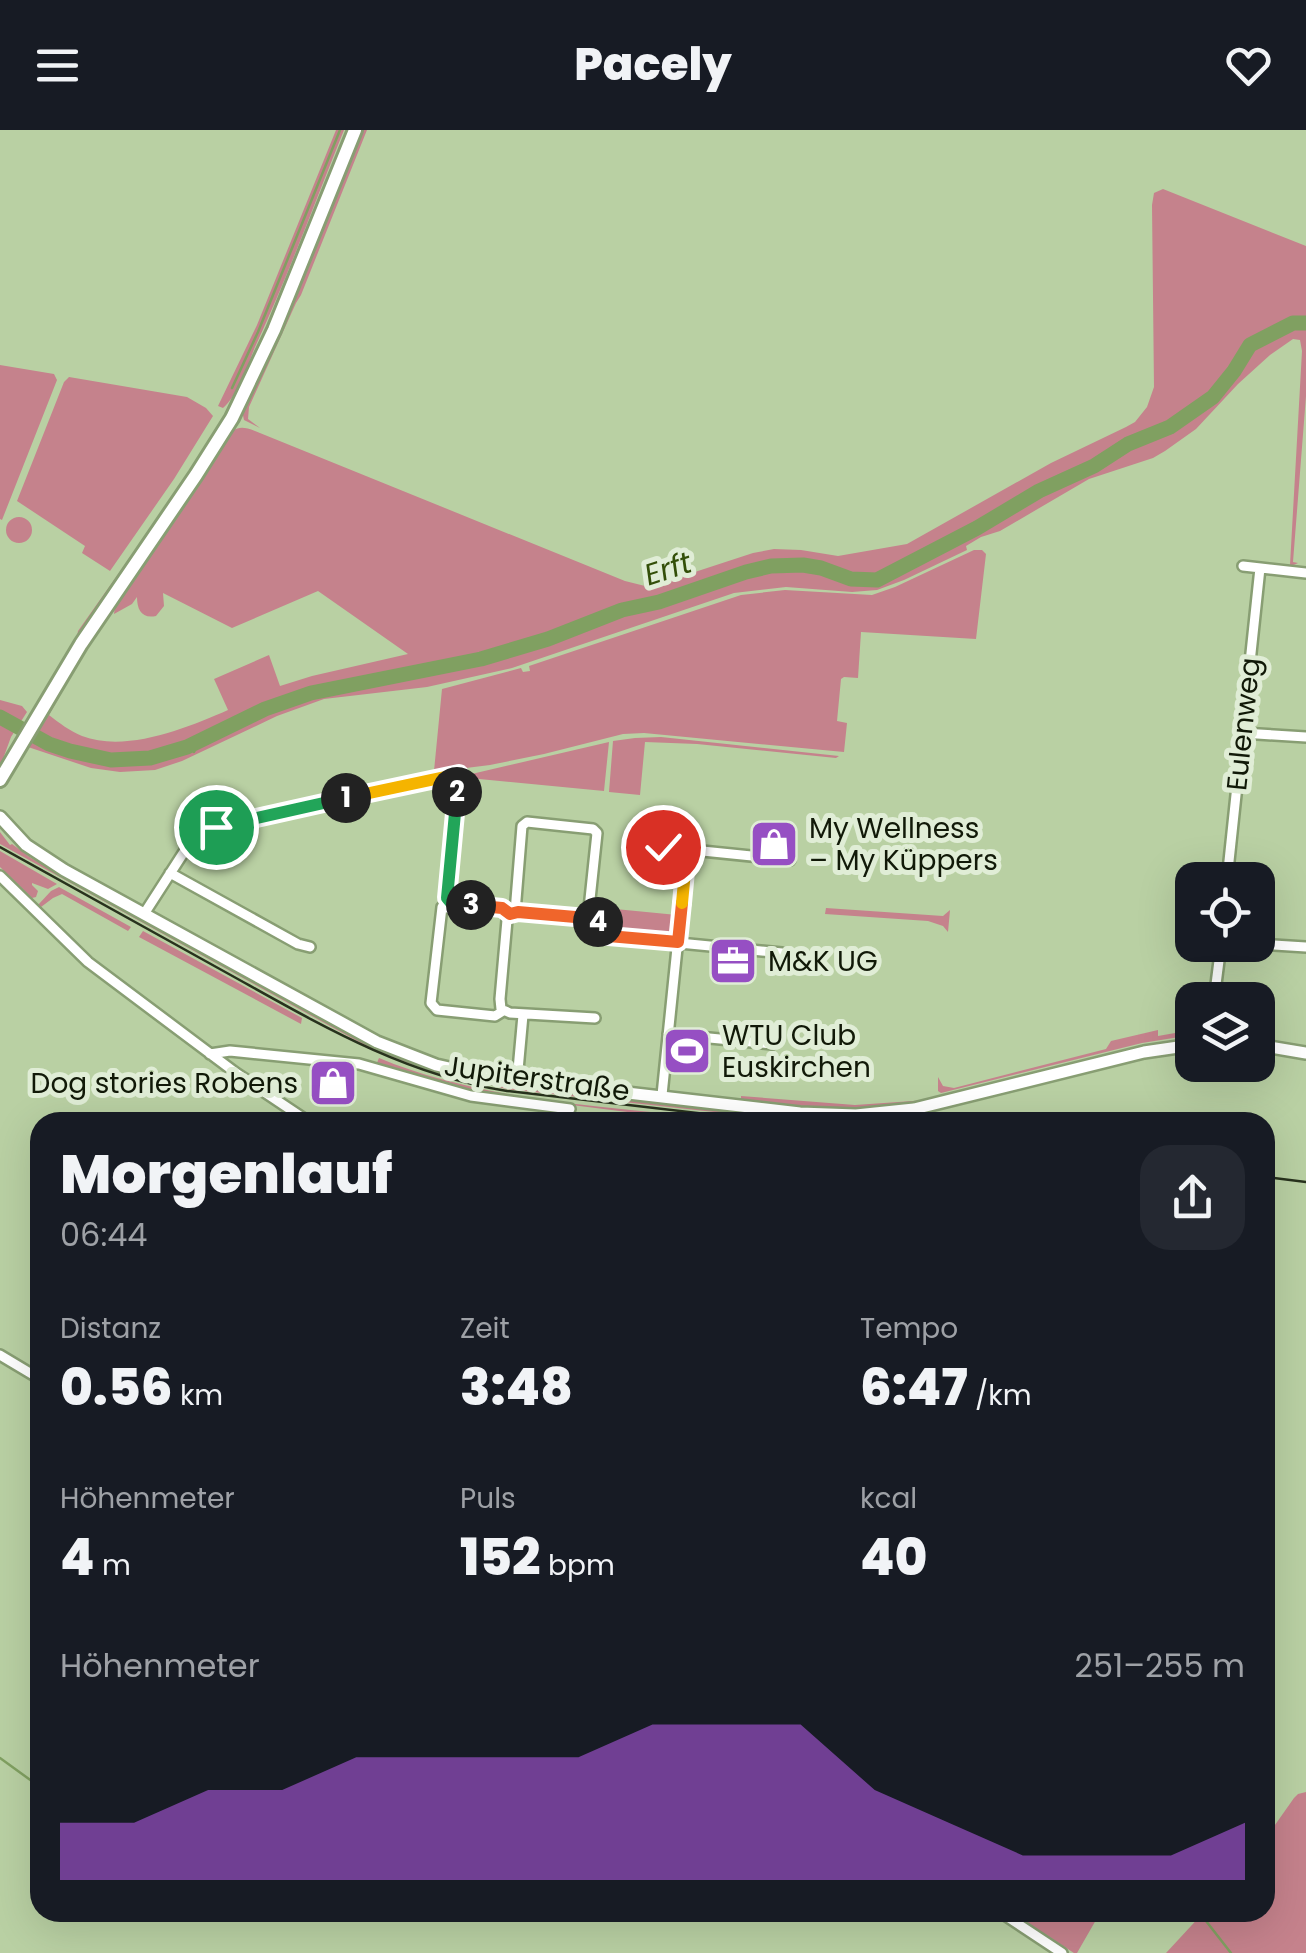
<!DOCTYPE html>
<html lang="de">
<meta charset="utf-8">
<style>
:root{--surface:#171b24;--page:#242831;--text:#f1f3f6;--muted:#9ea1a6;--accent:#964fc3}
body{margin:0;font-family:Poppins,sans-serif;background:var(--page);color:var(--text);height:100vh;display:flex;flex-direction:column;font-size:38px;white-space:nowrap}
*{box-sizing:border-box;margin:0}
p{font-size:32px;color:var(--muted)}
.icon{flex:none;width:55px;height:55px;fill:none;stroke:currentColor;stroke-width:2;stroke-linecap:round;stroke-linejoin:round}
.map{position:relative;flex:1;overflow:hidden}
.details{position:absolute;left:30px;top:982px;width:1245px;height:810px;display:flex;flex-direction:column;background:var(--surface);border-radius:30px;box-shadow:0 10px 40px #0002}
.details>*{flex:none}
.buttons{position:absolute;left:1175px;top:732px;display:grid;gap:20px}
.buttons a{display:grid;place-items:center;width:100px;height:100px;border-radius:20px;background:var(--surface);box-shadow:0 10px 40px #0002;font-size:50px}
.pin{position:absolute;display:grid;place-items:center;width:85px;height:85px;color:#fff;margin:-42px;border:5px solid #fff;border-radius:50%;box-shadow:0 2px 10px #0007}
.km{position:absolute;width:50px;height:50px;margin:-25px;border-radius:50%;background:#222;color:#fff;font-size:28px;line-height:50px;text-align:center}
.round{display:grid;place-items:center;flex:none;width:105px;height:105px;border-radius:30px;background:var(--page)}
.head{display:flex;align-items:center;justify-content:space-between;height:170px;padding:0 30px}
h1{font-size:55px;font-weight:800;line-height:75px}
.metrics{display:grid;grid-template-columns:repeat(3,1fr);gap:15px;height:170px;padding:10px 30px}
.metrics div{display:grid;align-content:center}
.metrics b{font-size:50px;font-weight:800}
.metrics small{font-size:28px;font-weight:400}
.metrics p{font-size:28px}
.chart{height:280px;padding:20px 30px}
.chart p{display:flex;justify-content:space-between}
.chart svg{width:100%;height:180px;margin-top:10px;fill:var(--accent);opacity:.7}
header{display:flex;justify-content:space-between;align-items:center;height:130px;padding:0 30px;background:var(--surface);font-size:45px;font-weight:800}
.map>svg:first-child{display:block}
.green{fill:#c5828c}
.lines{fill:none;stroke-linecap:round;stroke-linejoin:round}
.stream{stroke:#80a061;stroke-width:2.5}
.river{stroke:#80a061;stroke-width:15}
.minor-casing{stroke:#889e73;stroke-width:14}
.tertiary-casing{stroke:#889e73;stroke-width:16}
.secondary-casing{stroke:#889e73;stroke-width:18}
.minor{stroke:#fff;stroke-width:9}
.tertiary{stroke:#fff;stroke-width:11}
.secondary{stroke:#fff;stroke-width:12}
.rail{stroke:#28321d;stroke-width:2.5}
.split-1-casing{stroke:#fff;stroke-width:20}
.split-2-casing{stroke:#fff;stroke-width:20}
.split-3-casing{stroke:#fff;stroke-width:20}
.split-4-casing{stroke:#fff;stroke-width:20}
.split-5-casing{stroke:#fff;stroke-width:20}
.split-6-casing{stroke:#fff;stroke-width:20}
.split-1{stroke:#22a559;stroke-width:12}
.split-2{stroke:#f5b400;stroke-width:12}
.split-3{stroke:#22a559;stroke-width:12}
.split-4{stroke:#f0652b;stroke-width:12}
.split-5{stroke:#f0652b;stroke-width:12}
.split-6{stroke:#f5b400;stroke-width:12}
.labels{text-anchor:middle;stroke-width:10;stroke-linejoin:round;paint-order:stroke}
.street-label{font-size:28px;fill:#111908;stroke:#e0edd6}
.poi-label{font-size:28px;fill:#111908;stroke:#e0edd6;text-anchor:start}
.water-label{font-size:30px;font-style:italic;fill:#334f08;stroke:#e0edd6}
</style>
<header><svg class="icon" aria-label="menu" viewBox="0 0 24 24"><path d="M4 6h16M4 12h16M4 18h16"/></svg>Pacely<svg class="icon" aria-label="heart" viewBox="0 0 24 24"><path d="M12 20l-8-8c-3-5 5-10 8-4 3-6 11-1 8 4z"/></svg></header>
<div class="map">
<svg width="1306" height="1823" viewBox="0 0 1306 1823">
<rect width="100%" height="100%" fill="#b9d0a3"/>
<!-- green -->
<path class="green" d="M336,0H344C315,72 288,146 255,217C247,237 238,265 223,278L218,276L257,195Z
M360,0H367L301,165L296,173L249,277L248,289L260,298L244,290L242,281L288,181Z
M1163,59L1306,116V266L1293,432L1298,433C1288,439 1276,435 1263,434L1290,435L1302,221L1300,210L1293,209L1270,225L1238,254L1196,299L1165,321L1153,328L1089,349L1000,401L981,407L966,416L967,420L904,450L877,460L852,462L786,457L734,463L512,538L427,557L324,569L277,586L182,631L155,640L120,642L91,638L28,617L27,615L32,609L65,622L79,621L53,612L36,602L76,530L79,532L49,585C59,593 70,601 82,606C126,623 187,598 228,580L214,549L269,525L280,556L312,546L408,524L318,461L232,498L163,463L164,476L156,486C142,489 137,480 137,467L132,474L114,484L116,469L224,309C235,297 240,295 255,301L625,451L649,457L753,423L774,419L801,420L838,426L907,414L1051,333L1126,297L1135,292L1147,277L1154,257L1152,75L1154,63Z
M0,235L54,244L57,250L2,390L0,389Z
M69,247L187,267L206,278L213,286L174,349L110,441L82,423L85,416L17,371L64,252Z
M221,293L206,322L80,508L77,507L78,501L167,375Z
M6 400a13 13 0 1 1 26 0a13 13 0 1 1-26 0Z
M974,420H982L986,424L976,509L861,502L858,548L844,547L841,549L837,591L847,593L844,622L644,603L623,604L544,624L490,635L450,640L439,644L434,641L442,559L521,538L523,542L530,541L529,536L741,465L785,460L872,465L895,457Z
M0,570L22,576L27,582L11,607L0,637Z
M661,607L839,626L836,628L697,614L645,612L640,665L609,662L613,611L635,608Z
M609,612L604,661L469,648L463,649V646Z
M0,702L10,715L12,714L31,728L394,927L684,974V977L716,980L717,978L796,988V991L506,959L411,934L370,918L337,900L0,714Z
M0,721L57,754L48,759L32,753V755L38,761L36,767L32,768L0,737Z
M59,757L131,797L128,801L62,764L53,768L41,777L38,775L51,761Z
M605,778L677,785L675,801L666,807L632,804V801L626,800V803L606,801L603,797Z
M826,778L943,786L950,780L948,802L943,796L928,791L825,784Z
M143,801L302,888L301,894L139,807Z
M1158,900V906L1192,900V905L1142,913L941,963L938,961V947L943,956L954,958L1106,919L1111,911Z
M379,928C492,975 630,978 751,992H707L477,963L376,935Z
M741,966L855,975L927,970L926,972L891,978L835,981L741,972Z
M934,979L933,992H801L804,988L882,992L899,986Z
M1306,1662V1823H1166L1203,1783L1265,1782V1709L1294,1668L1298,1664Z
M1012,1783L1099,1782L1100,1783L1077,1823H1074Z"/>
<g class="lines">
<!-- stream -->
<path class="stream" d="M232,258L258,202L340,0
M194,622L198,612
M0,1628L40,1657
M1199,1782L1231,1823"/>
<!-- river -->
<path class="river" d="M0,587L49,614L70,621L111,630L150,628L187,617L265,579L311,563L481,529L548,509L622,480L659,472L746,442L771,436L803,435L821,438L851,449L877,450L977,398L1039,361L1094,336L1128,314L1170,297L1213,267L1234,241L1250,215L1293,193H1306"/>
<!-- minor casing -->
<g class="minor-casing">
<path id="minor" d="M1243,436L1306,443
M1242,603L1306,607
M663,717L790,730
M170,743L298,814L310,817
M0,746L88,832L236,943L309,992
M1227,750L1260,438
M450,771L442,777L431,873L437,880L495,886L503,881
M515,782L522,696L527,692L593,699L597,703L588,788
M144,784L191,711L208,699L459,645L447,768L452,773L502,778L510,784L518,781L598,789L597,805L782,823
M510,784L507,790L500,869L501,879L510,883L595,888
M1258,814L1306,817
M1214,870L1221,815
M668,904L772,914
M210,924L230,921L359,934L471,966L570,979
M517,951L523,885
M662,965L687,720
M0,1225L40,1249
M1000,1782L1062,1823"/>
</g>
<!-- tertiary casing -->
<g class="tertiary-casing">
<path id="tertiary" d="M0,687L26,715L64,740L377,912L436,935L489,947L800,983L856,985L914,979L1144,922L1192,915
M1258,915L1306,923"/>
</g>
<!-- secondary casing -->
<g class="secondary-casing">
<path id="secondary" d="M0,650L81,514L196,345L232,288L274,200L355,0"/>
</g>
<!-- minor -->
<use href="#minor" class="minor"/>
<!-- tertiary -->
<use href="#tertiary" class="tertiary"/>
<!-- secondary -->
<use href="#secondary" class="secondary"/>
<!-- rail -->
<path class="rail" d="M0,717C76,759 152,801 227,843C319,894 402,944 507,961L774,992
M1265,1047L1306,1052"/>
</g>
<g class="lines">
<!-- split-1 casing -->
<g class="split-1-casing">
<path id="split-1" d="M216,697L346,668"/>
</g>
<!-- split-2 casing -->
<g class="split-2-casing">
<path id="split-2" d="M346,668L459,644L457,662"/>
</g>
<!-- split-3 casing -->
<g class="split-3-casing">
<path id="split-3" d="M457,662L447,768L452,774L471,775"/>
</g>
<!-- split-4 casing -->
<g class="split-4-casing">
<path id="split-4" d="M471,775L502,778L510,784L518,782L598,789V792"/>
</g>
<!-- split-5 casing -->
<g class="split-5-casing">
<path id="split-5" d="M598,792L597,805L678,812L682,773"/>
</g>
<!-- split-6 casing -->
<g class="split-6-casing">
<path id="split-6" d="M663,717L687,720L682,773"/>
</g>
<!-- split-1 -->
<use href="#split-1" class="split-1"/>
<!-- split-2 -->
<use href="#split-2" class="split-2"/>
<!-- split-3 -->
<use href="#split-3" class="split-3"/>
<!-- split-4 -->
<use href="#split-4" class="split-4"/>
<!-- split-5 -->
<use href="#split-5" class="split-5"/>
<!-- split-6 -->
<use href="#split-6" class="split-6"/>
</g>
<!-- icons -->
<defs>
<g id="shop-square" transform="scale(2.5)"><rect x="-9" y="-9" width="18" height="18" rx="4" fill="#964fc3" stroke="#e0edd6"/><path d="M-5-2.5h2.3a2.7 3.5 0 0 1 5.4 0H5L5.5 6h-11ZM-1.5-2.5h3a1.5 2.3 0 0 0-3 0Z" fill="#fff"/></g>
<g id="office-square" transform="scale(2.5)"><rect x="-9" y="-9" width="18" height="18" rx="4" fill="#964fc3" stroke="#e0edd6"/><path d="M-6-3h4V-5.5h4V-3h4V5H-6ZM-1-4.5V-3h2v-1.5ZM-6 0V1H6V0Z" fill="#fff"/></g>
<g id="stadium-square" transform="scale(2.5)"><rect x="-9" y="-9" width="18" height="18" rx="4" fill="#964fc3" stroke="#e0edd6"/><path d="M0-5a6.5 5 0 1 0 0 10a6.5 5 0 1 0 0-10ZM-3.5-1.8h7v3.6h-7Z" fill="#fff"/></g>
</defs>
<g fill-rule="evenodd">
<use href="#shop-square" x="774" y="714"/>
<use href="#office-square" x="733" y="831"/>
<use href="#stadium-square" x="687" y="921"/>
<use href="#shop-square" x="333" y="953"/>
</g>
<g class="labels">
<!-- street labels -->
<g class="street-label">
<text transform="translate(1243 594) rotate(-84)" y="10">Eulenweg</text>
<text transform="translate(537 948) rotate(8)" y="10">Jupiterstraße</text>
</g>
<!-- poi labels -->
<g class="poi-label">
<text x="809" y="708">My Wellness<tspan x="809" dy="32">– My Küppers</tspan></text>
<text x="768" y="841">M&amp;K UG</text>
<text x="722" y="915">WTU Club<tspan x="722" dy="32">Euskirchen</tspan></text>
<text x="298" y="963" text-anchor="end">Dog stories Robens</text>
</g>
<!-- water labels -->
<g class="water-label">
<text transform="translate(668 439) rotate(-18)" y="10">Erft</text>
</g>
</g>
</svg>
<div class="buttons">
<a><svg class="icon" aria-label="locate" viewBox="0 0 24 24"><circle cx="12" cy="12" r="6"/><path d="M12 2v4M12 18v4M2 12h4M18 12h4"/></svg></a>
<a><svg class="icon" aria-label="layers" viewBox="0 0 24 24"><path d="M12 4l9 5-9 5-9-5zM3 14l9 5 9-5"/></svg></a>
</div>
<div class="pin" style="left:216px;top:697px;background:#1e9e55"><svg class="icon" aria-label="arrive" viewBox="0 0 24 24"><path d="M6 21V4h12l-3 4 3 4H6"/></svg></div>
<div class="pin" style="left:663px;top:717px;background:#d93025"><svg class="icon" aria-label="check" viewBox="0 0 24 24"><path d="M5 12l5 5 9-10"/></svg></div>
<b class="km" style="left:346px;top:668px">1</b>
<b class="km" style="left:457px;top:662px">2</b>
<b class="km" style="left:471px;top:775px">3</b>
<b class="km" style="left:598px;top:792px">4</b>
<section class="details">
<div class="head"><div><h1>Morgenlauf</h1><p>06:44</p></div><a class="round"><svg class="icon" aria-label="share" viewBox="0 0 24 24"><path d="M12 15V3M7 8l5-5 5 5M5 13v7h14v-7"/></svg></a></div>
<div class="metrics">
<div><p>Distanz</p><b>0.56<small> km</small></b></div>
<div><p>Zeit</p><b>3:48</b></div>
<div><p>Tempo</p><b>6:47<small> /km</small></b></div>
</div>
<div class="metrics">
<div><p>Höhenmeter</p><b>4<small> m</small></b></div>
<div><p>Puls</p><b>152<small> bpm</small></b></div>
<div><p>kcal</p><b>40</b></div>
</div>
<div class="chart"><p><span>Höhenmeter</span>251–255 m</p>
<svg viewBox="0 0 160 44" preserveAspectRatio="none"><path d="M0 44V30L10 30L20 22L30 22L40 14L50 14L60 14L70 14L80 6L90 6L100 6L110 22L120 30L130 38L140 38L150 38L160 30V44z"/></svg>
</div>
</section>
</div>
